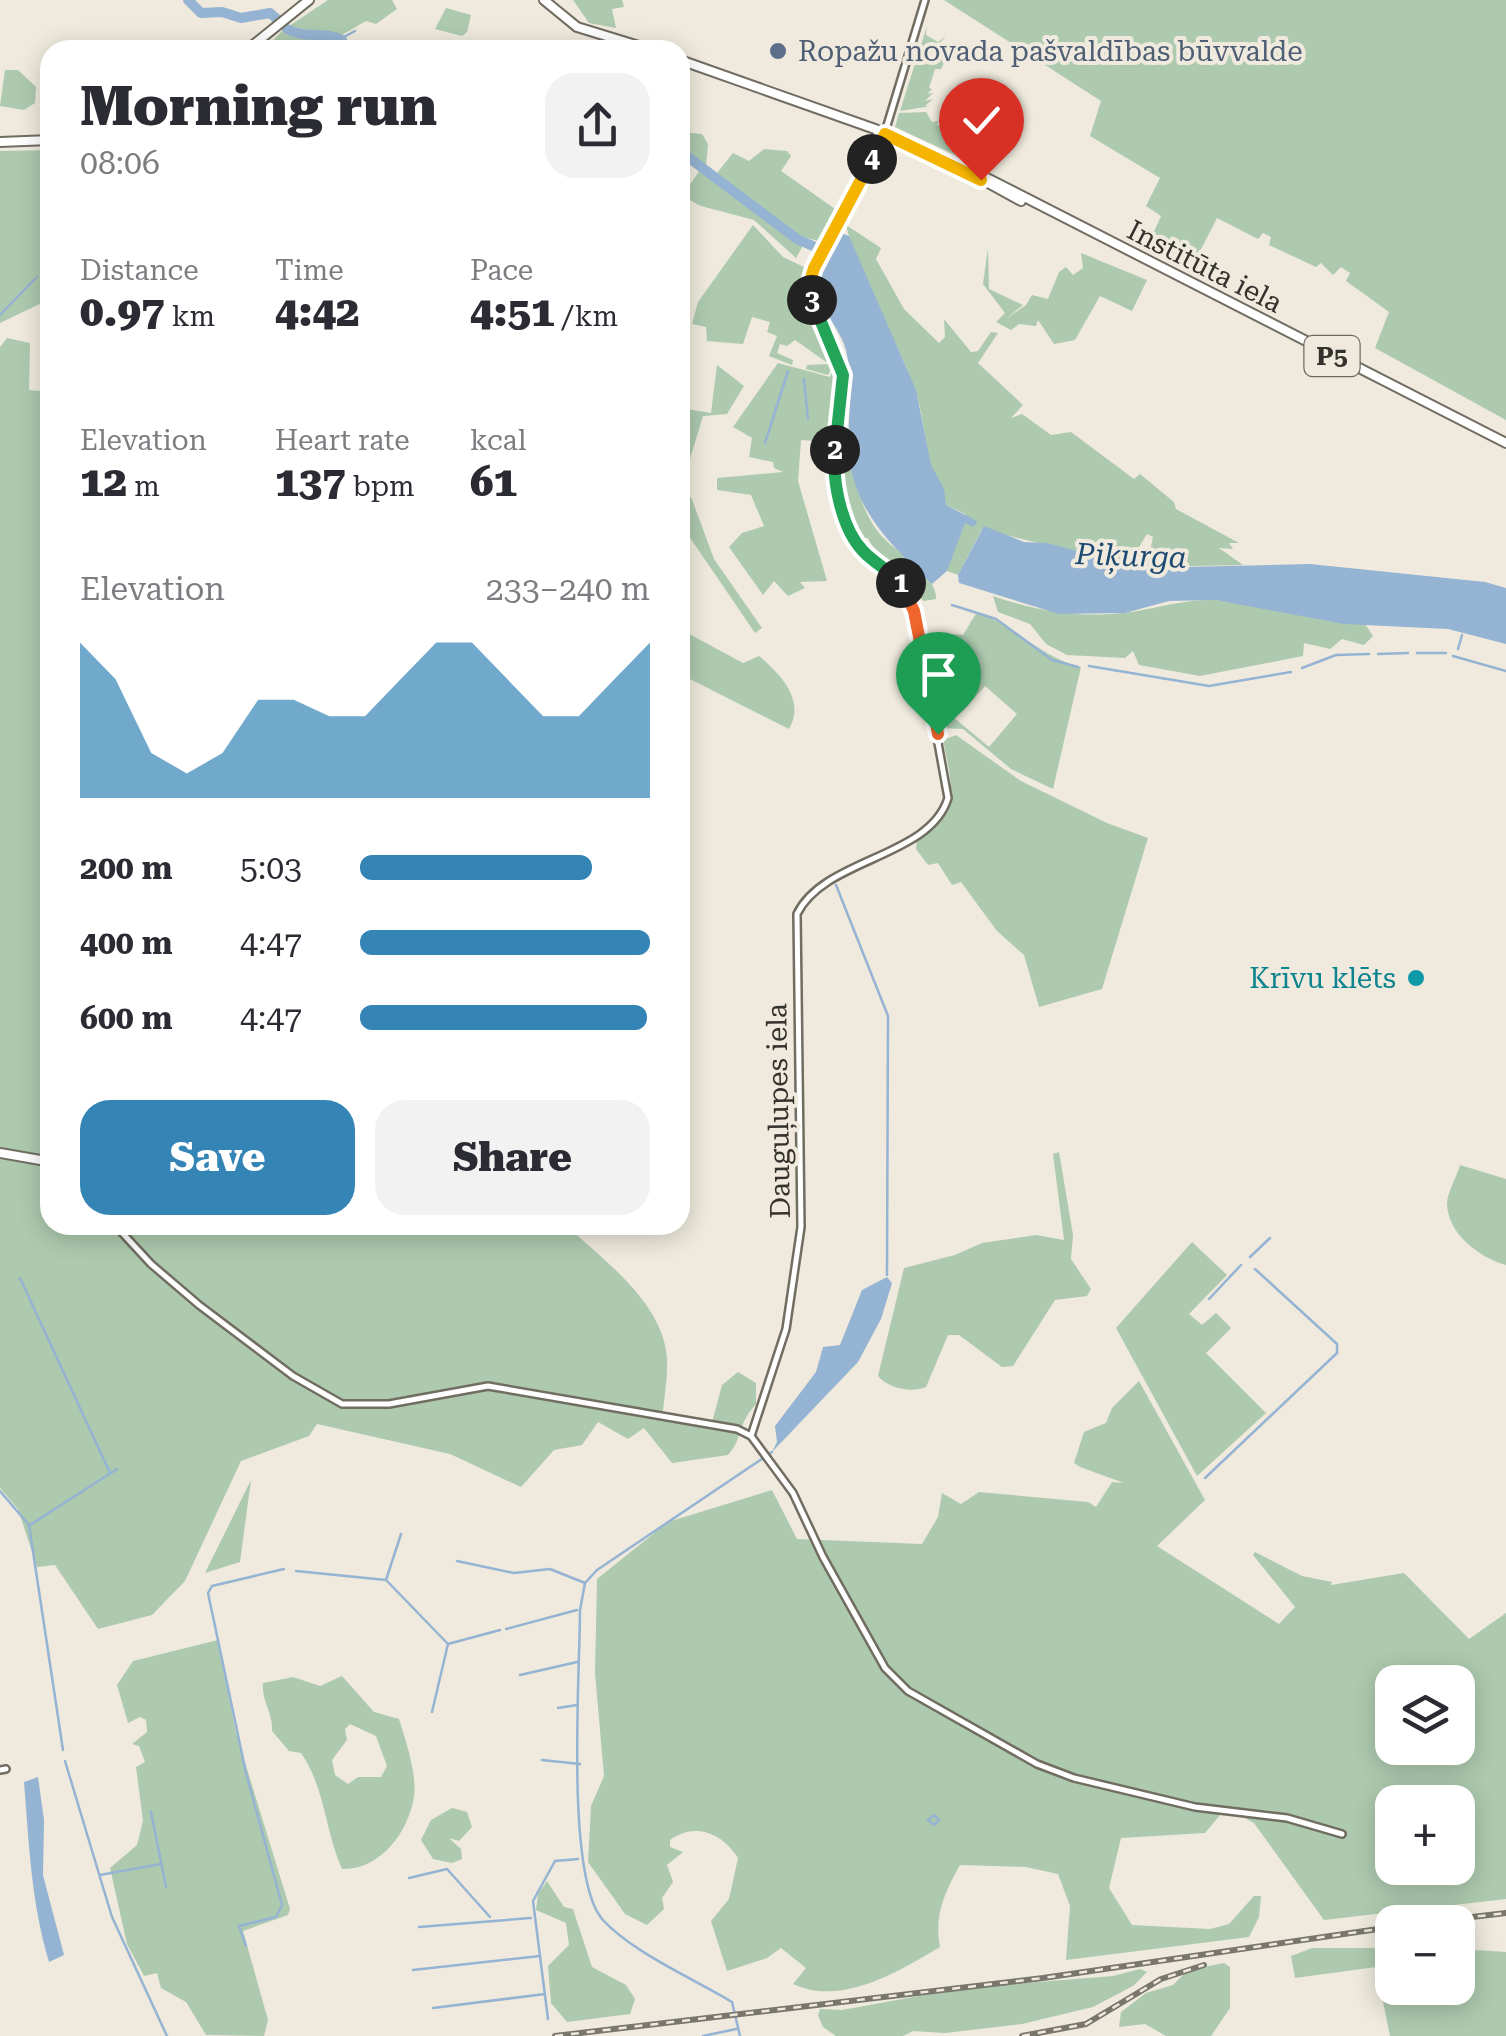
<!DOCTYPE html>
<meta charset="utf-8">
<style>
:root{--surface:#fff;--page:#f2f2f3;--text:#2b2b33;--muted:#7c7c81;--accent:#3485b6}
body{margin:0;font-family:"Roboto Serif",serif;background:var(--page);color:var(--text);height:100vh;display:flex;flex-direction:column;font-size:38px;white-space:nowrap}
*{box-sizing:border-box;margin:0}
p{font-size:32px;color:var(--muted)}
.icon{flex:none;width:55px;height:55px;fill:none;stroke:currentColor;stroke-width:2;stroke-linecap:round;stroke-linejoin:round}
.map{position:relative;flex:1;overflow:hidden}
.panel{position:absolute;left:40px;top:40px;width:650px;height:1195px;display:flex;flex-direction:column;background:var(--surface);border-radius:30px;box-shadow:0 5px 25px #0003}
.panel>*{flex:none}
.tools{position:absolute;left:1375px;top:1665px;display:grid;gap:20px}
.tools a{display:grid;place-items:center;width:100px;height:100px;border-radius:20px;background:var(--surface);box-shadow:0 5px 25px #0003;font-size:50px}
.pin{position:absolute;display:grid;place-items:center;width:85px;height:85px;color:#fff;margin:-102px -42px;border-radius:50% 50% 50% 0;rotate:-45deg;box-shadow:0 0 10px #0007}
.pin .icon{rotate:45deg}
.km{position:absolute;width:50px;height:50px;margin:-25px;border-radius:50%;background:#222;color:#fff;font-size:28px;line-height:50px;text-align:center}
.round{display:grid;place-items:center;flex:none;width:105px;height:105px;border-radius:30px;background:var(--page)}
.headline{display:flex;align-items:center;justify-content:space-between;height:170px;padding:0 40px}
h1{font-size:55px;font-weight:800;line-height:75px}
.metrics{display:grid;grid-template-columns:repeat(3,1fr);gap:15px;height:170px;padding:10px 40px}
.metrics div{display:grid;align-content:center}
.metrics b{font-size:42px;font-weight:800}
.metrics small{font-size:28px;font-weight:400}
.metrics p{font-size:28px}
.chart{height:280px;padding:20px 40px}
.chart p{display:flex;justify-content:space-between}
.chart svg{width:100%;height:180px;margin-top:10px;fill:var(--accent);opacity:.7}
.action{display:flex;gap:20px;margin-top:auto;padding:20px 40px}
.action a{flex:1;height:115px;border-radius:30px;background:var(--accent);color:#fff;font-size:40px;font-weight:800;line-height:115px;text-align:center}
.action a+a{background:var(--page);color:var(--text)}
ul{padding:0 40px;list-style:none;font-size:32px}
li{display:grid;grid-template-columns:160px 120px 1fr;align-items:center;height:75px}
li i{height:25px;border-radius:12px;background:var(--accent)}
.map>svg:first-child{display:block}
.green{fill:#adcaae;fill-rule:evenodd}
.water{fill:#95b3d2}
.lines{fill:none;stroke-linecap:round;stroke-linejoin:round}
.stream{stroke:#95b3d2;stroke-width:2.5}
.river{stroke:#95b3d2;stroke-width:10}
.minor-casing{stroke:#716d61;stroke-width:10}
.major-casing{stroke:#716d61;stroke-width:12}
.minor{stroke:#fff;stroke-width:5}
.major{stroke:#fff;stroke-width:8}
.rail-casing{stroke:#79766e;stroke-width:6}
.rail{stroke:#efeadd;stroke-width:2.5;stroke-dasharray:8;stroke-linecap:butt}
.split-1-casing{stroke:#fff;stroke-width:20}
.split-2-casing{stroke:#fff;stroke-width:20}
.split-3-casing{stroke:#fff;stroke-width:20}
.split-4-casing{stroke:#fff;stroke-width:20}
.split-5-casing{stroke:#fff;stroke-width:20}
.split-1{stroke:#f0652b;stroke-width:12}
.split-2{stroke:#22a559;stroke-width:12}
.split-3{stroke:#22a559;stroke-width:12}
.split-4{stroke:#f5b400;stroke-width:12}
.split-5{stroke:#f5b400;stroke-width:12}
.service-dot{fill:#5c6f8a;stroke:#efeadd;stroke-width:4}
.culture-dot{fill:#0f9aa8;stroke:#efeadd;stroke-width:4}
.labels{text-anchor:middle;stroke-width:8;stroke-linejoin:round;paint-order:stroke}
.shield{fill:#efeadd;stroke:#6c6962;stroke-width:2.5}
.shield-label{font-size:25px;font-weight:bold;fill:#34322d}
.service-label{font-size:28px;fill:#4e5e75;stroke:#efeadd;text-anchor:start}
.street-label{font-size:28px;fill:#34322d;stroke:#efeadd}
.culture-label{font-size:28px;fill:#0d838f;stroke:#efeadd;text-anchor:end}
.water-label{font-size:30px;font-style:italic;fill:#1d4a73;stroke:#efeadd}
</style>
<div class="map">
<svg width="1506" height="2036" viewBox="0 0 1506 2036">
<rect width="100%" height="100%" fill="#efeadd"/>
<!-- green -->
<path class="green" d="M328,0H392L397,9L376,24L366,21L340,36L289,26Z
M573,0H622L624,7L612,9L616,28L589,23Z
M944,0H1506V420L1375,348L1389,312L1346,281L1350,273L1341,267L1333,275L1321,263L1316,267L1269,245L1271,237L1263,233L1258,239L1217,218L1193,265L1147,247L1161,216L1146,206L1160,178L1090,136L1101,101Z
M446,8L471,15L467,32L462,36L435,29Z
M927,26L926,35L938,42L946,36L926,59L933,62L936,57L945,61L941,69H935L929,88L932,89L927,94L933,93L925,101L933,99L925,106H931L900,111Z
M284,29L303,38L338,41L340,50H264Z
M5,70H18L36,87L35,103L24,110L0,106Z
M995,95L1004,97L984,151L966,141L957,127L982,113Z
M926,112L932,122L938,121L937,125L955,128L976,153L979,166L895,127L899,113Z
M680,132L702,134L708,144L706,166L680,149Z
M764,149L787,151L791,156L781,171L838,211L818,241L797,235L717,173L733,153L749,161Z
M50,150V299L0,323V151Z
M702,167L794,241L804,244L796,258L754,220L701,206L682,196Z
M753,225L783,257L810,270C802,294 825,343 832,368L828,375L806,369L807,365L829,364L795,340L787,346L780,344L777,353L793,360L792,365L769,356L777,336L767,332L770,322L752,317L743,344L707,341L706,327L692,324L698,302Z
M846,225L881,248L876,259L904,309L939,343L945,337L944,319L971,352L978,351L991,332L998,333L978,363L1023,405L1011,418L1022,414L1051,435L1071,432L1134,479L1140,474L1174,502L1176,509L1239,543H1229L1233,549L1219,548L1243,565L1147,567L1153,537L1147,534L1128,565L982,529L958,575L947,571L965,514L946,505C944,488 934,478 930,462C924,438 923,411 914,387C894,332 860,282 846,225Z
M988,248L989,289L1023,305L1006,319L1026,305L1032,295L1048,299L1059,272L1066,267L1073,275L1083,268L1081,253L1147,280L1132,311L1100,296L1075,340L1054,344L1038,320L1036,326L1019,324L1011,330L996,322L1005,313L983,284Z
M7,338L30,343L29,390L50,392V1225H566C603,1260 663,1302 667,1358C668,1378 664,1399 662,1419L711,1426L722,1385L738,1372L756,1383V1404C736,1426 744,1437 728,1455L672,1463L644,1428L628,1439L598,1422L582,1445L554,1450L521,1487L450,1454L317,1424L309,1436L241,1461L185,1581L152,1615L98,1629L55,1565L37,1567L18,1509L0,1488V347Z
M831,348L841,378L834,442L801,440L798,481L827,581L800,582L805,588L788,596L774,581L763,595L729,547L742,533L764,526L751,495L717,490V478L783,472L774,468L773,462L749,457L752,438L733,427L778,363L830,377L834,365Z
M717,365L744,386L727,414L703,416L689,462L680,461V408L711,413Z
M843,449H849C854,477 861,511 879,533C893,551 938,575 936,599L924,601C912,593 912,584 904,574C890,560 877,558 868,538H860L852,524L838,454Z
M691,497L714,559L762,628L755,633L680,523V508Z
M993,596C1036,611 1077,618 1122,613C1153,610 1180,599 1213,600C1264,602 1314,624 1365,624L1373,636L1364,645L1342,639L1330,649L1304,643L1303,656L1200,676L1139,665L1133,651L1125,658L1067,655L1046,644L1030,624L998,612Z
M977,612C1015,626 1042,658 1081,667L1053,789L1011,769L963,729L940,728L938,715L946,711L989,747L1017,714L985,686L961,713L954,706L936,703L925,649L927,633L963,635Z
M680,629L743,663L759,656C780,674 806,700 789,729L680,674Z
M956,735L1021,781L1107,823L1148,838L1102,989L1039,1007L1024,955L997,931L961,882L952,885L938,863L928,865L916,849L917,837C962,809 952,786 943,740Z
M1059,1152L1073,1235L1071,1259L1091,1289L1087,1296L1055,1300L1013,1366L1002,1367L959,1335H948L926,1387C912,1393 889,1389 878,1376L904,1268L955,1255L982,1243L1036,1235L1064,1240L1053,1154Z
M1460,1165L1506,1179V1265C1481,1258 1448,1235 1447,1204C1447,1193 1457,1176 1460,1165Z
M1192,1242L1227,1275L1189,1314L1202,1325L1216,1313L1231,1328L1206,1353L1266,1413L1197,1476L1116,1328Z
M1139,1381L1205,1500L1157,1546L1279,1624L1295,1607L1253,1555L1255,1552L1302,1576L1332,1582L1331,1585L1404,1573L1469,1639L1506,1613V1899L1324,1920L1254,1823L1226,1808L1205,1833L1121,1838L1109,1888L1132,1925L1210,1929L1229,1924L1254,1896H1261L1259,1917L1249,1937L1066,1960L1070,1906L1058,1874L1026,1867L960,1865C944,1894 934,1915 940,1947C899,1971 842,2007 793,1984L806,1968L781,1948L767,1958L727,1971L711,1921L729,1899L738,1858C722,1833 695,1822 670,1840V1847L683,1852L667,1865L673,1882L662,1898L664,1909L647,1925L625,1914L588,1862L591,1806L604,1776L595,1673L597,1579L668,1522L772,1490L797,1539L922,1544L938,1517L942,1493L961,1504L979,1492L1088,1502L1096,1507L1112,1482L1124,1483L1080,1467L1074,1463L1084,1432L1106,1423L1112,1408ZM1392,1682H1458V1748H1392ZM1392,1802H1458V1868H1392Z
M251,1480L240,1562L205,1573Z
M218,1640L236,1733L290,1909L288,1915L243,1931L268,2020L264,2036L206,2035L186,2002L161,1988L157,1973L144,1976L127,1944L110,1868L137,1845L143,1821L136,1767L145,1762L139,1746L132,1744L147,1732L146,1720L140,1717L128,1723L117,1685L133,1661Z
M342,1676L374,1712L399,1719C406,1741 417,1774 414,1797C408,1833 380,1870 342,1869C325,1831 325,1787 301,1753L289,1751L272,1731C273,1713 261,1700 263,1683L293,1677L320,1686ZM350,1724L376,1736L387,1766L381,1777H358L348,1784L335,1775L332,1760L347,1740L345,1729Z
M452,1808L467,1812L472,1827L459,1841L449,1838L461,1849L462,1859L452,1863L433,1859L421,1840L431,1820Z
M547,1881L564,1907L573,1909L592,1967L626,1985L635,1999L630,2014L567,2022L551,2003L548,1966L569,1945L566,1923L536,1910L538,1894Z
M1312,1948H1392V1988H1458V1949L1506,1952V2036H1390L1376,1967L1295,1978L1291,1956Z
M1224,1963L1230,1967V2008L1211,2036H1166L1145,2024L1119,2027L1121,2012L1146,1993L1173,1985L1188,1970Z
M1140,1969L1147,1972L1133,1986L1093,2007L1022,2024L945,2033L913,2031L903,2036H836L823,2027L818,2015L820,2009L842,2010L962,1988L1113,1976Z"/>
<!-- water -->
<path class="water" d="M841,233L849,236L916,390L931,465L944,489L946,505L977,521L974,527L965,523L947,571L932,584C892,546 851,509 849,449C847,417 854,387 847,355C843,331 821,311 813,287Z
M984,526L1024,542L1047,543L1140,568L1310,564L1485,582L1506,588V644L1448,629L1344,624L1216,600L1169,601L1125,613L1059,614L959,583L958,575Z
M887,1277L892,1283L881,1319L858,1362L772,1452L777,1442L775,1426L816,1372L823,1347L840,1345L862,1290Z
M38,1777L44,1820L43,1875L64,1955L49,1962C31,1902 29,1843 24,1782Z"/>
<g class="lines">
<!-- stream -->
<path class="stream" d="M340,39L355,31
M255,50L274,34
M0,315L37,277
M804,379L808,419
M765,443L788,371
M952,605L996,619L1052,660L1078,667
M1458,649L1462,635
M1417,653H1446
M1378,654L1408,653
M1453,656L1506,671
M1089,666L1209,686L1291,672
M1302,668L1336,655L1369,654
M836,885L888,1016L887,1275
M1250,1257L1270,1238
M20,1278L110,1473
M1209,1299L1241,1265
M1205,1478L1337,1353V1344L1255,1269
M0,1491L29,1525L63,1750
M30,1525L117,1469
M457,1561L514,1573L550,1569L585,1583
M296,1571L386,1580L448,1644
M386,1580L401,1534
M506,1629L577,1610
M520,1675L577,1662
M558,1708L577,1705
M432,1712L448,1644L500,1630
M542,1760L580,1764
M65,1761L112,1917L167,2036
M151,1812L166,1887
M933,1824L928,1820L934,1815L939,1820L934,1825
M100,1875L161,1864
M409,1878L447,1869L490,1917
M419,1927L531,1918
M246,1946L239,1926L276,1917L282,1905L246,1773L208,1593L212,1586L284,1569
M413,1970L540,1956
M433,2008L545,1994
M548,2019L533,1901L555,1861L578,1859
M703,2036L736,2029
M740,2036L732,2002C694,1979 632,1952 603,1920C565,1879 580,1672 580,1610L585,1583L597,1570L772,1452"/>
<!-- river -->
<path class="river" d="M188,0L201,13L222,12L241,18L270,13L277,19
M287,29C305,39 324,31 342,40L344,50
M680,151L797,239L815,247L828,261"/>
<!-- minor casing -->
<g class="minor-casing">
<path id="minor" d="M46,1161L50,1173
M115,1225L151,1264L199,1305L293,1376L342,1404H389L488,1386L737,1429L751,1436L793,1493L823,1557L885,1668L908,1691L1037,1764L1074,1778L1195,1807L1287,1818L1342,1834
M751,1436L786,1329L801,1227L797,914C824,858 930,858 948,798L914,611L899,580L859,547L839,494L834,463L843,375L810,295L814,268L882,142L925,0
M0,1770L6,1769"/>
</g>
<!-- major casing -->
<g class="major-casing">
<path id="major" d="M544,0L577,27L652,50
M247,50L309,0
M680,60L875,129L991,180L1506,443
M0,142L50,140
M981,179L1021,201
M0,1153L46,1161"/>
</g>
<!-- minor -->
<use href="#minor" class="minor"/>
<!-- major -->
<use href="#major" class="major"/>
<!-- rail casing -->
<g class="rail-casing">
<path id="rail" d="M1430,1922L1506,1913
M555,2036L1043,1978L1392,1927
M1022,2036L1086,2024L1161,1979L1204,1965"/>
</g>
<!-- rail -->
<use href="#rail" class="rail"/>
</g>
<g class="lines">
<!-- split-1 casing -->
<g class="split-1-casing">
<path id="split-1" d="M901,583L914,611L938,734"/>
</g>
<!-- split-2 casing -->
<g class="split-2-casing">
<path id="split-2" d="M835,450C832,480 841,528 863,551C874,563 889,570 901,583"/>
</g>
<!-- split-3 casing -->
<g class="split-3-casing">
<path id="split-3" d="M812,300L843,375L835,450"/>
</g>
<!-- split-4 casing -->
<g class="split-4-casing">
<path id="split-4" d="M812,300L808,288L814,268L872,159"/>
</g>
<!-- split-5 casing -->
<g class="split-5-casing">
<path id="split-5" d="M872,159L885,134L981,180"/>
</g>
<!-- split-1 -->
<use href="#split-1" class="split-1"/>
<!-- split-2 -->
<use href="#split-2" class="split-2"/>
<!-- split-3 -->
<use href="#split-3" class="split-3"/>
<!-- split-4 -->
<use href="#split-4" class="split-4"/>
<!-- split-5 -->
<use href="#split-5" class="split-5"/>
</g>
<!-- markers -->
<circle class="service-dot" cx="778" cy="51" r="10"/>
<circle class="culture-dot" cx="1416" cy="978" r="10"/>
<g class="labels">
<!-- shield labels -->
<rect class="shield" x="1304.5" y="336" width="55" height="40" rx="8"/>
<g class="shield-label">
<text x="1332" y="365">P5</text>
</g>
<!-- service labels -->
<g class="service-label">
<text x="798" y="61">Ropažu novada pašvaldības būvvalde</text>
</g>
<!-- street labels -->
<g class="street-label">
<text transform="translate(1205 266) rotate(27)" y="10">Institūta iela</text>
<text transform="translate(778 1111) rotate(-91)" y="10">Dauguļupes iela</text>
</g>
<!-- culture labels -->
<g class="culture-label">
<text x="1396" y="988">Krīvu klēts</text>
</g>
<!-- water labels -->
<g class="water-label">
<text transform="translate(1131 556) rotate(2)" y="10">Piķurga</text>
</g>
</g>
</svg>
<div class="tools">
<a><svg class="icon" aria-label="layers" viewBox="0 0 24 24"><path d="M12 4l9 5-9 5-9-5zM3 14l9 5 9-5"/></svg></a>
<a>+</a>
<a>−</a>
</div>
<div class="pin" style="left:938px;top:734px;background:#1e9e55"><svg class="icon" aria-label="arrive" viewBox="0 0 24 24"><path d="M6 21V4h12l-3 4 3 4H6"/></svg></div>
<div class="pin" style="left:981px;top:180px;background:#d93025"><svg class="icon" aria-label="check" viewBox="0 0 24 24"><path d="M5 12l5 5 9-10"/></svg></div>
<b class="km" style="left:901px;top:583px">1</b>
<b class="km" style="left:835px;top:450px">2</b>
<b class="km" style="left:812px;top:300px">3</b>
<b class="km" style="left:872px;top:159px">4</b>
<section class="panel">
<div class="headline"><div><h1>Morning run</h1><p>08:06</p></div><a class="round"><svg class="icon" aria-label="share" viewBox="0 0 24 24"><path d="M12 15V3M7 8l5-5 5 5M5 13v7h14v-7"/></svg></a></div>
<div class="metrics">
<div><p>Distance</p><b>0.97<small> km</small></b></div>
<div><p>Time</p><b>4:42</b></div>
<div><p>Pace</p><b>4:51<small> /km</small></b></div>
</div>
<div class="metrics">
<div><p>Elevation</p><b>12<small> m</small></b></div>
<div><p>Heart rate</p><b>137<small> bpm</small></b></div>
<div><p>kcal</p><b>61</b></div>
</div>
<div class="chart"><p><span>Elevation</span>233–240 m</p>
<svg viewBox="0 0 160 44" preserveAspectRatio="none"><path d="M0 44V6L10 15L20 33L30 38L40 33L50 20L60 20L70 24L80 24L90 15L100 6L110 6L120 15L130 24L140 24L150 15L160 6V44z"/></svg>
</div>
<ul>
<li><b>200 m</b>5:03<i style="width:80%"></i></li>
<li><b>400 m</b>4:47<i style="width:100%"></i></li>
<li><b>600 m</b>4:47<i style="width:99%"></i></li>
</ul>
<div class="action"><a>Save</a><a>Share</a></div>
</section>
</div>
